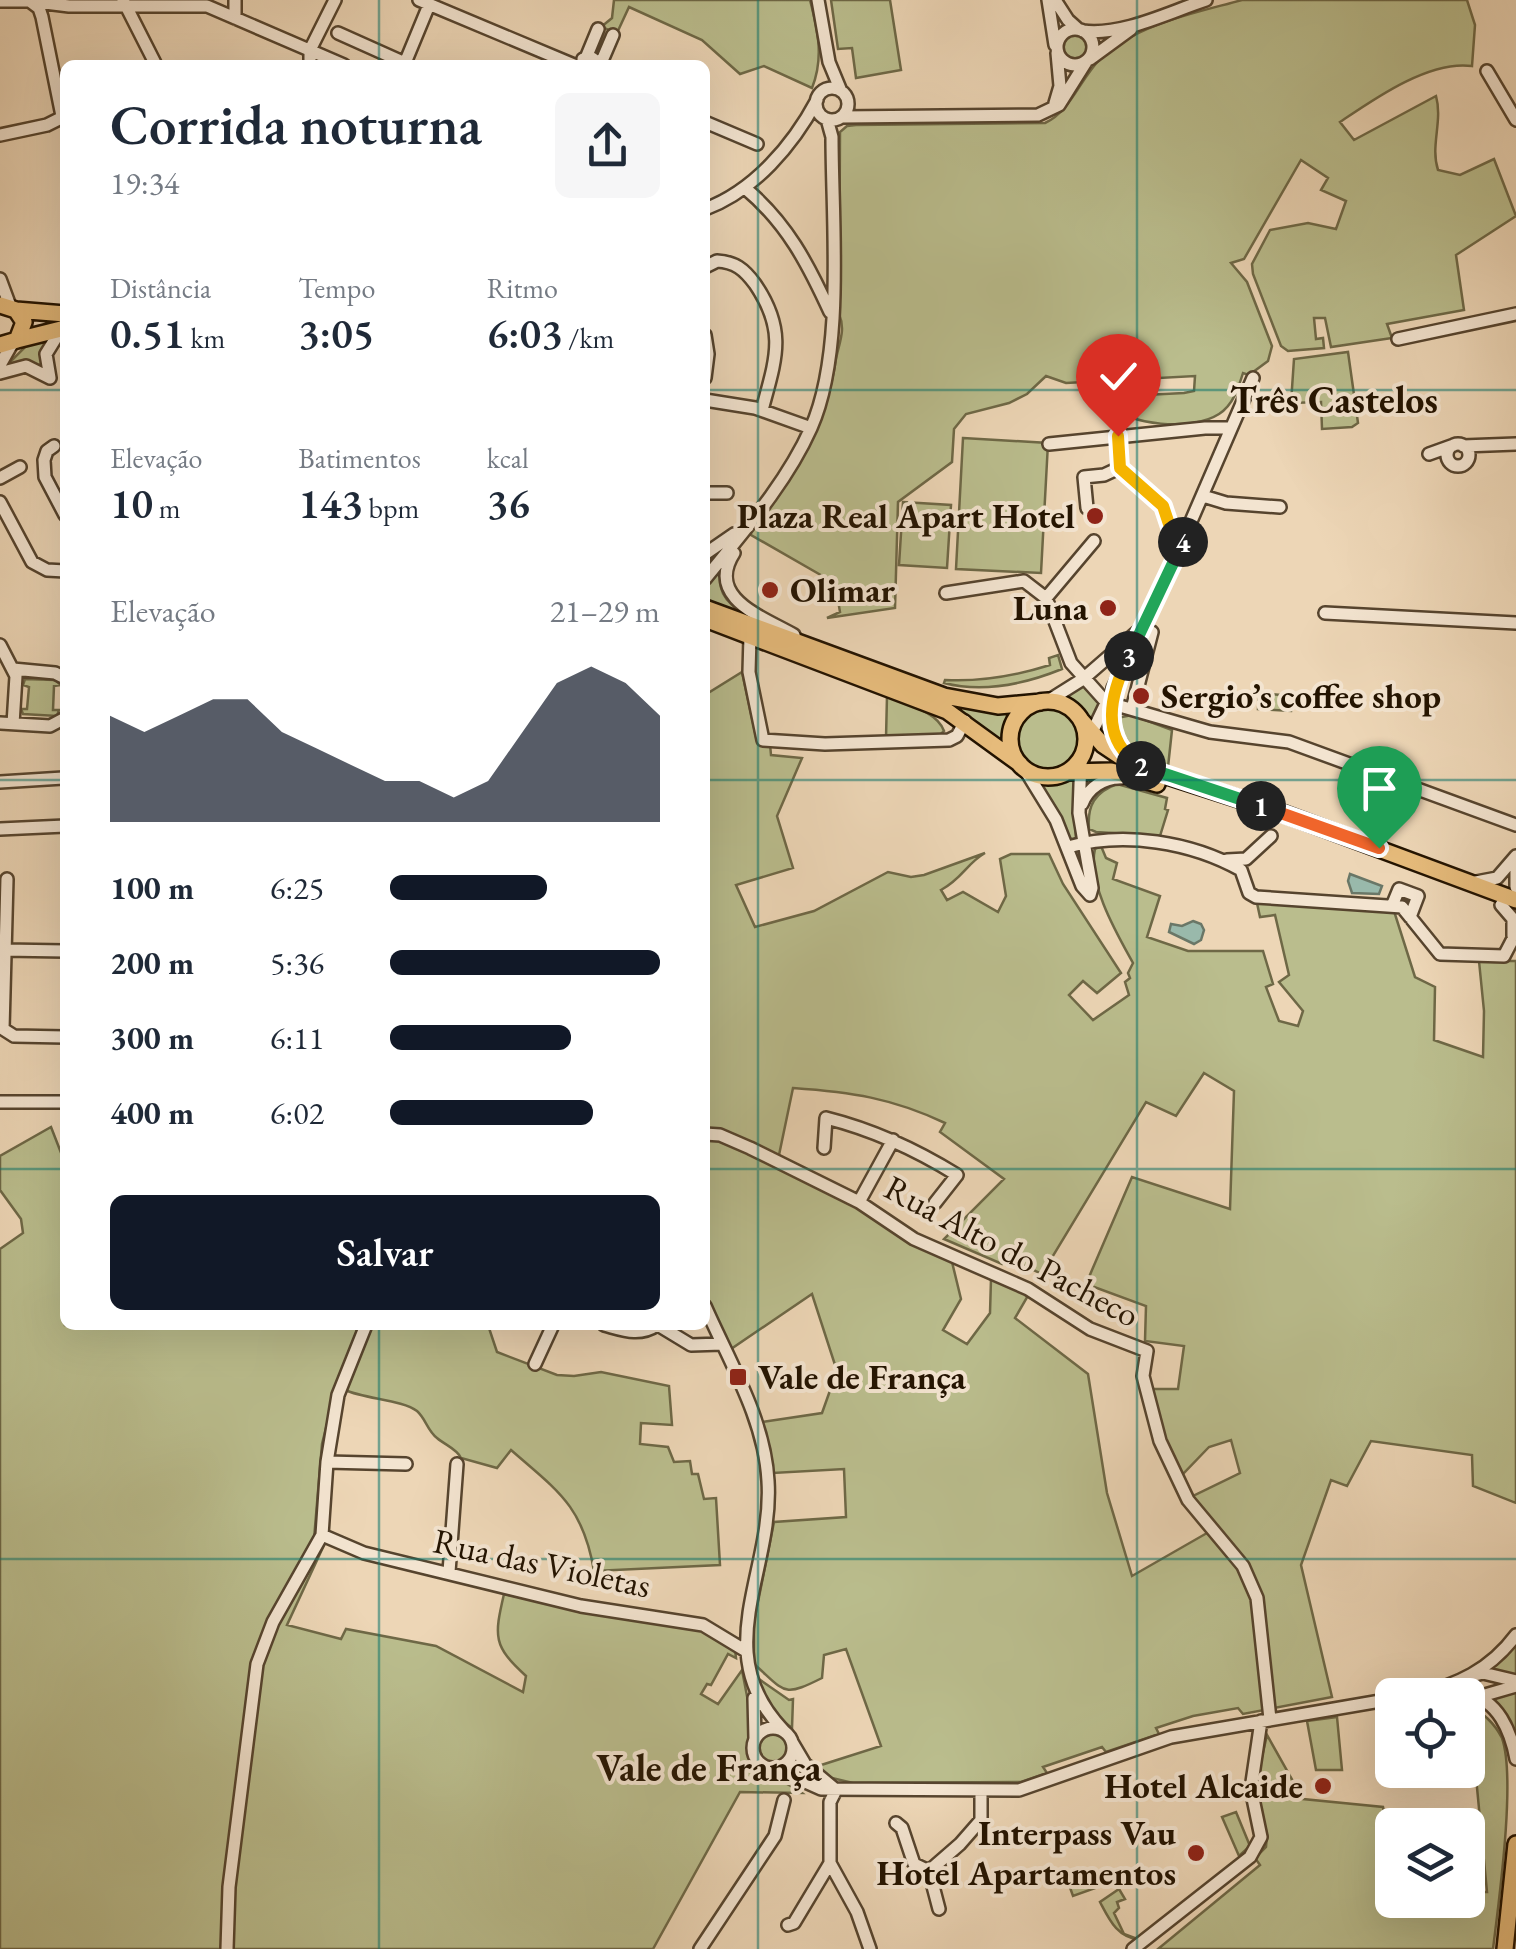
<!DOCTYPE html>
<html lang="pt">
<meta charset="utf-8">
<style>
:root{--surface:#fff;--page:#f6f6f7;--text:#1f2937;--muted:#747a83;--accent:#111827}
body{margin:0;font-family:"EB Garamond",serif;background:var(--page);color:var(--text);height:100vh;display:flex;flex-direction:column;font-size:38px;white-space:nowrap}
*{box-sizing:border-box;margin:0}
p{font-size:32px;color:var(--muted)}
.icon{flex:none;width:55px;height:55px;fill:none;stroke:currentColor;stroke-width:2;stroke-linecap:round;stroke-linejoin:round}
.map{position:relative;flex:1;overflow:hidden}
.details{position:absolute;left:60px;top:60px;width:650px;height:1270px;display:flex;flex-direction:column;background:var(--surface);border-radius:15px;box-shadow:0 10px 40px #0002}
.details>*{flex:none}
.buttons{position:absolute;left:1375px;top:1678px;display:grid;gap:20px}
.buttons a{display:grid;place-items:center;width:110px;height:110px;border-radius:15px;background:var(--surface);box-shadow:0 10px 40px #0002;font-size:50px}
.pin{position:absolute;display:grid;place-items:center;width:85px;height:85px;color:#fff;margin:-102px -42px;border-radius:50% 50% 50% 0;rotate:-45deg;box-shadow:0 0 10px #0007}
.pin .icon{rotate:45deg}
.km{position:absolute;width:50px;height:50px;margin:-25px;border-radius:50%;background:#222;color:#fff;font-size:28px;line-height:50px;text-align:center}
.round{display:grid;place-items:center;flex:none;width:105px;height:105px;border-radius:15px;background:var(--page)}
.summary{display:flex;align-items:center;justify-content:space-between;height:170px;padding:0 50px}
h1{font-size:55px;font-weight:600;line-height:75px}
.figures{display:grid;grid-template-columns:repeat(3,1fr);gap:15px;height:170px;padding:10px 50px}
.figures div{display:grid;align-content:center}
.figures b{font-size:42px;font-weight:600}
.figures small{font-size:28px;font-weight:400}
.figures p{font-size:28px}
.chart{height:280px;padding:20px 50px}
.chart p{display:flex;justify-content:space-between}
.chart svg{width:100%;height:180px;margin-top:10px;fill:var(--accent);opacity:.7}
.button{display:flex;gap:20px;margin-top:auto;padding:20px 50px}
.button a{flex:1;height:115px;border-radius:15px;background:var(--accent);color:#fff;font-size:40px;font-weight:600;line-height:115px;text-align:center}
ul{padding:0 50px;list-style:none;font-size:32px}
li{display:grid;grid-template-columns:160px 120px 1fr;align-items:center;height:75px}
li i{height:25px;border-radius:12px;background:var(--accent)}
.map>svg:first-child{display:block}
.green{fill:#babd8d;stroke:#6e6846;stroke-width:2.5;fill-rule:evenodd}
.water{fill:#99b9ab;stroke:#6a7767;stroke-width:2.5}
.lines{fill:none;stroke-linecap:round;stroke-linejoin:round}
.minor-casing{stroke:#56442e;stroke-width:16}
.major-casing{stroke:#231300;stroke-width:20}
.minor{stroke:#f3e4d0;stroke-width:11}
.major{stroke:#e6bb7b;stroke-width:15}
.split-1-casing{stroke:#fff;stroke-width:20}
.split-2-casing{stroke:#fff;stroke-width:20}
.split-3-casing{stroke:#fff;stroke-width:20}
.split-4-casing{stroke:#fff;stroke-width:20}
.split-5-casing{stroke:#fff;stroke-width:20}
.split-1{stroke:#f0652b;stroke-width:12}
.split-2{stroke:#22a559;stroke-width:12}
.split-3{stroke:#f5b400;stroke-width:12}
.split-4{stroke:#22a559;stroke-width:12}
.split-5{stroke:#f5b400;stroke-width:12}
.grid{fill:none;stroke:#0f766e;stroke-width:2.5;stroke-opacity:0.55}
.poi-dot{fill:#8f2418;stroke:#f3e4d0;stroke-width:4}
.labels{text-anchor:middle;stroke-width:8;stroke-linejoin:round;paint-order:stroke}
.poi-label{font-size:35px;font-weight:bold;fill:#231300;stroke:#f3e4d0;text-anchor:end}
.street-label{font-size:35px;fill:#231300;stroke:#f3e4d0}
.neighbourhood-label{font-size:38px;font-weight:bold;fill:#231300;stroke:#f3e4d0}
</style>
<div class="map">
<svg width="1516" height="1949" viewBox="0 0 1516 1949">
<rect width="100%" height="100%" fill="#edd6b6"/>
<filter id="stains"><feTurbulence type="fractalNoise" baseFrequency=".002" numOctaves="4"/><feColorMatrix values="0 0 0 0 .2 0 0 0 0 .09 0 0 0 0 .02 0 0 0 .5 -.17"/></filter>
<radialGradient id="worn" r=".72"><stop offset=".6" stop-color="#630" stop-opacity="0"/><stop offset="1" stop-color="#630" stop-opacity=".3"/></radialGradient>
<!-- green -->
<path class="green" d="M614,0H810C818,31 824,58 812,88L764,66L740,74L702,40L629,7L617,33L601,27L612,18Z
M831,0H890L901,70L856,78L852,48L838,49Z
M1242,0H1467L1475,25L1472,66C1429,60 1374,99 1340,122L1354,140L1436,96C1443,121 1430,146 1438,170L1460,175L1494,159L1516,216L1456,255L1464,310L1387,324L1392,338L1331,347L1325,318H1314L1316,339L1323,338L1324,348L1288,351L1281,346L1253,274L1252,264L1270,230L1308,223L1336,229L1346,201L1321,190L1328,178L1301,160L1244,259L1231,263L1247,282L1272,346L1268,361L1249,375L1243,373C1238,389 1233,405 1219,414C1191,432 1130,425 1105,404V397L1184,393L1194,391L1195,376L1066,383L1046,376L1027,394L1009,403L966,414L954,429L952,462L898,502L895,608L827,618L840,612L834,577L826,578L751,535V530C794,473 825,432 836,359C839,343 846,330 839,314L840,132L847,126L856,125L1045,123C1071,111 1080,79 1100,59C1136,24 1195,13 1242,0Z
M1062 47a13 13 0 1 1 26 0a13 13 0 1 1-26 0Z
M50,336L42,350V367L23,362L5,367L28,344Z
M1348,352L1358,423L1352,427L1322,429L1321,402L1291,403L1294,359Z
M963,438L1048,443L1041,573L956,569Z
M903,502L951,505L947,568L899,565Z
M718,548C723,562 721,566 720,580C720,605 747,615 765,625L705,602V557Z
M1058,655L1062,669C1025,684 983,693 944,683L945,680C982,682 1015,676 1050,665L1049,658Z
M742,672L756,737L770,744L771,755L802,758L777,816L793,868L736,885L755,927L814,911L888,872L911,877L924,875L985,853C966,864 963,878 941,890L947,900L963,892L998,912L1006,896L1000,859L1011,854H1049L1063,884L1121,973L1097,993L1083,981L1069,995L1093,1020L1129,995L1125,982L1130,978L1128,973L1133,963C1117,934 1087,883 1095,849L1101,846L1106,858L1117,863L1113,879L1160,896L1147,937L1188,951H1263L1273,984L1266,987L1279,1021L1298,1026L1303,1011L1279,982L1289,975L1275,915L1260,917L1257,903L1394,911L1415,977L1435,987L1434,1040L1483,1057L1484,1011L1479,961H1516V1503L1473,1486L1472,1455L1371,1441L1347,1486L1331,1480L1301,1565L1332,1697L1243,1714L1238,1708L1193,1716L1156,1728L1159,1734L1106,1752L1102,1747L1043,1767L1047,1773L1021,1782L853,1783L832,1778L815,1767L881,1746L846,1649L824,1655L822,1678C782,1698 786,1692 754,1664V1622L774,1522L846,1517L844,1469L773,1473L762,1422L822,1413L837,1371L812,1294L728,1351L705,1294V695ZM1204,1073L1234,1091L1230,1209L1132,1177L1086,1284L1146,1306L1145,1341L1184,1346L1178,1389H1150L1171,1459L1180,1477L1209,1447L1231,1440L1240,1473L1189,1498L1214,1529L1132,1576L1107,1493L1088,1374L1015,1318L1029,1294L991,1279L990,1313L967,1344L943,1330L961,1299L952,1262L844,1199L777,1167L779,1155L793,1088C851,1092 892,1098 945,1123L940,1132L1004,1179L944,1239L1002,1264L1007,1258L1042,1274L1146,1102L1176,1116Z
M25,679L55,680L61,685L54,686L53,710H59L57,716L23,714L21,709H27L29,687L23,685Z
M1084,686L1102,703L1092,723L1077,707L1062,698Z
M1259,693L1292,696L1291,711L1258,709Z
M887,696C905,704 937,711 944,731L940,735L886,738Z
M937,699L1015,711L1006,731L1005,747Z
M1017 739a31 31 0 1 1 62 0a31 31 0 1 1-62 0Z
M1132,715L1172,730L1168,767C1142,759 1121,748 1117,718Z
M1077,776L1074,802L1076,839L1070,841L1038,783L1055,784Z
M1117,784L1167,798L1165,809L1168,810L1160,836L1096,832L1089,829C1087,805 1095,792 1117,784Z
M51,1127L65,1163V1325H359L336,1388L322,1444L314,1539L325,1543L287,1625L341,1639L346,1629L436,1646L523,1692L526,1676C493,1646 494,1637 504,1594L608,1614L700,1625L735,1649L736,1658L728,1654L711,1685L707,1684L701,1694L718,1704L742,1670L752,1722L748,1757C761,1777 784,1779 802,1793L740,1792L653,1949H0V1249L23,1233L21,1219L0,1190V1156Z
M370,1325H488L497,1352L557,1375L574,1376L601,1372L669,1386L672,1425L641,1423L640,1444L668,1447L674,1462L690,1461L692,1474H698L704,1499L716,1498L720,1565L594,1571C583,1506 558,1491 511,1450L497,1468L461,1458C457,1449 445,1445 437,1438C427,1430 426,1419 417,1411C403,1400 365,1399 345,1390Z
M1516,1641V1678L1488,1670Z
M756,1677L789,1700L793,1699L792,1728L770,1711Z
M1516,1689V1739L1487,1700Z
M1469,1704C1483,1714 1494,1722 1502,1738C1516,1778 1499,1900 1493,1949H1158L1260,1865L1255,1858L1266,1847L1267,1835L1259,1801V1770L1267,1735L1303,1799L1383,1807L1392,1853V1900H1468V1892H1487Z
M1337,1717L1342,1770H1316L1307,1721Z
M758 1747a15 15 0 1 1 30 0a15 15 0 1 1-30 0Z
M1236,1812L1250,1846L1239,1856L1222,1817Z
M1097,1872L1101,1886L1073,1896L1068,1882Z
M1119,1889L1125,1899L1117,1902L1119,1908L1114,1913L1124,1934L1140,1940C1117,1937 1110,1921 1100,1902Z"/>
<!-- water -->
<path class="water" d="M1350,874L1382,886L1379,894L1352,893L1348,881Z
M1193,921L1201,924L1204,930L1201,940L1194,944L1169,932L1171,924L1182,926Z"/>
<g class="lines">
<!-- minor casing -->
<g class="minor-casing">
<path id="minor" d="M123,0L156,65
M235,0V18
M419,0L574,65
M818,0L829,62L841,91
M1048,0L1055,45
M1055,0L1068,20L1078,29
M0,1H29L69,6H207L344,65
M31,2L39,8L42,17L62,116
M1057 47a18 18 0 1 1 36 0a18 18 0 1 1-36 0Z
M1083,31C1123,36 1169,12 1206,0
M338,33L405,63L429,5
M586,58L598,29
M583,59L592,58L602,65
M1090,59L1131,29
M601,63L613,35
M310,65V50L335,0
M1487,71L1516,120
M816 104a16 16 0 1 1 32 0a16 16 0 1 1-32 0Z
M1055,103L1060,86L1057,53
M841,117L1038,115L1059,105L1086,62
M705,122L757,144
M0,135L47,125L65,116
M745,188C787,223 808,264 830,312
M705,209C754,191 793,145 817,100
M705,267L717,261C735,262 744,269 755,284C787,331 776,358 762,410
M0,279L10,306
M705,335L708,354L705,378
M1398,339L1516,314
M0,365L13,342
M0,373L26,366L50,378
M50,378L46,354L62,328
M705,400L755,408L811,428
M1119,437L1120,468
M1049,444L1205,428H1230
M1447 455a11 11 0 1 1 22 0a11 11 0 1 1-22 0Z
M54,446L47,451L44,460L45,477L65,515
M1463,446L1516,444
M1429,454L1454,445
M0,478L20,467
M705,493H727
M1203,496L1226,503L1280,507
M0,502L32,562L47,570L65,571
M1087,508L1084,477L1104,475L1119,468L1163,506L1171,529L1185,537
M734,553C705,598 763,617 794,635
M705,554L734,534
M705,579C743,532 786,484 811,428C845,352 832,222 832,137L827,119
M946,593L1024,581L1046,598L1094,541
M1046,598L1071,663L1106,702L1210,732L1289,742L1516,825
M1325,613L1516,623
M750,636L749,672L763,740L825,744L949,740L957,736L965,721
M0,645L16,676L13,724
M13,669L55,673L65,678
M1048,701L1083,679L1137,632
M1132,709L1152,632L1141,630
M0,723L50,726L65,718
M1086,745L1108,699
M1081,758L1079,813L1092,888L1090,895
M1130,758L1114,732L1111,719L1113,688L1163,586L1253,378
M1024,768L1056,820L1082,886L1090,895
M0,782L63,778
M1082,804C1088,788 1104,777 1122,778
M0,829L65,826
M1068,847C1124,831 1191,842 1241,870L1249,893L1256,897L1402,907L1440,954L1504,956L1516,933
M1227,860L1246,859L1271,836
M1516,862V887
M7,879L3,1029L14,1036L65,1037
M1476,882L1497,878L1516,856
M1501,905L1513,919V936
M1392,906L1399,889L1418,896L1410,917
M4,950L65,951
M0,1102H65
M705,1134L720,1135L750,1148L859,1202L914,1239L1028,1289L1090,1329L1147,1351L1143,1376L1160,1441L1188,1500L1243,1566L1257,1598L1270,1719
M824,1148L826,1118C874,1130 915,1149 957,1175L935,1203
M859,1202L893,1140
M705,1306C729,1361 765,1420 768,1481C774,1572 707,1652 784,1731
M604,1325C623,1330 639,1337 657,1325
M658,1325L691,1345L722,1344
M535,1364L553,1325
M327,1462L406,1464
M322,1535L364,1553L581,1606L703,1625L746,1651
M449,1572L457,1464
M1475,1675L1483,1673L1516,1681
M1416,1695C1457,1685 1490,1670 1516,1635
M1468,1695C1498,1699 1511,1732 1516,1759
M1478,1697L1516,1686
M754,1698L755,1739
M753 1748a20 20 0 1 1 40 0a20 20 0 1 1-40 0Z
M792,1742L805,1764L836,1790
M774,1768L821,1789L1019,1790L1171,1737L1392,1699
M836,1790L830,1802V1863L857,1912L870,1949
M896,1823L902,1828L914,1864L929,1871L960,1844L981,1820V1791
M929,1871L939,1909
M788,1925L794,1923L830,1863
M227,1949L229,1887L257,1664L273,1622L322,1535L327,1462L338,1395L366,1325
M700,1949L775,1836L784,1800
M1133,1949L1250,1857L1261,1837L1251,1789L1261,1721"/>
</g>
<!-- major casing -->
<g class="major-casing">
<path id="major" d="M0,305L16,310L24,322L17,340L0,345
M16,310L65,314
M17,340L65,328
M705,608L944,696L998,706L1041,702
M705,619L947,711L1020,764
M1010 739a38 38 0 1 1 76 0a38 38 0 1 1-76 0Z
M1081,720L1103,745L1133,765L1285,814L1516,900
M1068,772L1111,771L1157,784
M1505,1949L1516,1844"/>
</g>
<!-- minor -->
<use href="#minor" class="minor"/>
<!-- major -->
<use href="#major" class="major"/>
</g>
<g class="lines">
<!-- split-1 casing -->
<g class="split-1-casing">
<path id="split-1" d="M1261,806L1379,848"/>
</g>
<!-- split-2 casing -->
<g class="split-2-casing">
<path id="split-2" d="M1141,766L1261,806"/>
</g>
<!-- split-3 casing -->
<g class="split-3-casing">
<path id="split-3" d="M1129,656C1110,694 1098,739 1141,766"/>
</g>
<!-- split-4 casing -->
<g class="split-4-casing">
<path id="split-4" d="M1129,656L1183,542"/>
</g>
<!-- split-5 casing -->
<g class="split-5-casing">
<path id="split-5" d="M1118,436L1120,468L1163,506L1171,530L1185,536L1183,542"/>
</g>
<!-- split-1 -->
<use href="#split-1" class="split-1"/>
<!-- split-2 -->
<use href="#split-2" class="split-2"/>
<!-- split-3 -->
<use href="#split-3" class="split-3"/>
<!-- split-4 -->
<use href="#split-4" class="split-4"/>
<!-- split-5 -->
<use href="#split-5" class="split-5"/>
</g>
<!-- grid -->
<path class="grid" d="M379,0V65M758,0V1949M1137,0V1949M0,390H65M705,390H1516M0,780H65M705,780H1516M0,1169H65M705,1169H1516M379,1325V1949M0,1559H1516"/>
<!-- markers -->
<g class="poi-dot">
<circle cx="1095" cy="516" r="10"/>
<circle cx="770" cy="590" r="10"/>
<circle cx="1108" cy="608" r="10"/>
<circle cx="1141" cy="696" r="10"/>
<rect x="728" y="1367" width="20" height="20" rx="5"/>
<circle cx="1323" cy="1786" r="10"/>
<circle cx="1196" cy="1853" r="10"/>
</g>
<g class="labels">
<!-- poi labels -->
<g class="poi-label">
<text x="1075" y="528">Plaza Real Apart Hotel</text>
<text x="790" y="602" text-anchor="start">Olimar</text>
<text x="1088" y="620">Luna</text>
<text x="1161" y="708" text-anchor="start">Sergio’s coffee shop</text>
<text x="758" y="1389" text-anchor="start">Vale de França</text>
<text x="1303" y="1798">Hotel Alcaide</text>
<text x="1176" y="1845">Interpass Vau<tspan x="1176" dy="40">Hotel Apartamentos</tspan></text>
</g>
<!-- street labels -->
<g class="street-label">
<text transform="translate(1012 1251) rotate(28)" y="12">Rua Alto do Pacheco</text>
<text transform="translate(542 1563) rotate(12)" y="12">Rua das Violetas</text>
</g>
<!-- neighbourhood labels -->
<g class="neighbourhood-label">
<text x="1334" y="413">Três Castelos</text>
<text x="709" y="1781">Vale de França</text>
</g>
</g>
<rect width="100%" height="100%" filter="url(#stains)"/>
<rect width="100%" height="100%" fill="url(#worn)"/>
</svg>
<div class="buttons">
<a><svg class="icon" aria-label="locate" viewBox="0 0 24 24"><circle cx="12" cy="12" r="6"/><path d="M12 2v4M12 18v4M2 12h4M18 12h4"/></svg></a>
<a><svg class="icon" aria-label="layers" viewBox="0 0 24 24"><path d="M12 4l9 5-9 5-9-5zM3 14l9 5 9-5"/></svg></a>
</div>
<div class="pin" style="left:1379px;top:848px;background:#1e9e55"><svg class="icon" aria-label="arrive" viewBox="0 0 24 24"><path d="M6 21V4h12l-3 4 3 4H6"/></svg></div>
<div class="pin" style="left:1118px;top:436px;background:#d93025"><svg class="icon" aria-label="check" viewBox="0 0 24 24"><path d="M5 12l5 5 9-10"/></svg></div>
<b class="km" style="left:1261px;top:806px">1</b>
<b class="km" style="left:1141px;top:766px">2</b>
<b class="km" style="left:1129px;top:656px">3</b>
<b class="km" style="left:1183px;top:542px">4</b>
<section class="details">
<div class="summary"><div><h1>Corrida noturna</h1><p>19:34</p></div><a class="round"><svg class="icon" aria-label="share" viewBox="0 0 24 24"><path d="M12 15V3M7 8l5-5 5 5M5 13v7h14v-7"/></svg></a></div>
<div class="figures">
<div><p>Distância</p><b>0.51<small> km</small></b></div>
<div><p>Tempo</p><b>3:05</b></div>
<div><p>Ritmo</p><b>6:03<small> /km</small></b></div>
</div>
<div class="figures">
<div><p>Elevação</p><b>10<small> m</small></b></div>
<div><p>Batimentos</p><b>143<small> bpm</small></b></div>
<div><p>kcal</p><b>36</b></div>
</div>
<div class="chart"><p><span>Elevação</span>21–29 m</p>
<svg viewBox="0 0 160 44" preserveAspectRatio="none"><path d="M0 44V18L10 22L20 18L30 14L40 14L50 22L60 26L70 30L80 34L90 34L100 38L110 34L120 22L130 10L140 6L150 10L160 18V44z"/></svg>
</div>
<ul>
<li><b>100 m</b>6:25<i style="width:58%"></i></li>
<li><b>200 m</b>5:36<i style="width:100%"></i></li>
<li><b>300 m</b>6:11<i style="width:67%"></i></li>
<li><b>400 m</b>6:02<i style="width:75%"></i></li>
</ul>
<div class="button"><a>Salvar</a></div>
</section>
</div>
